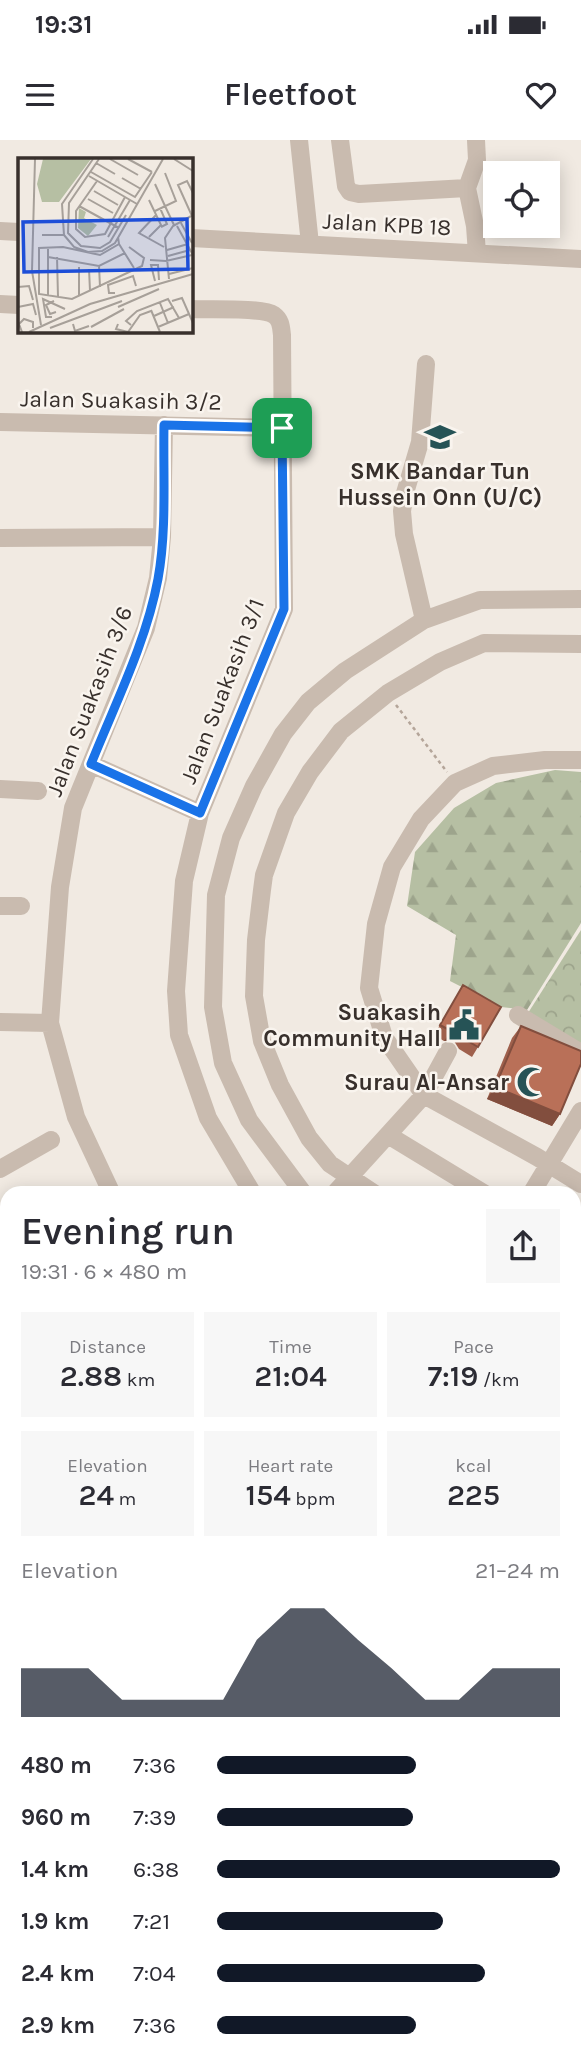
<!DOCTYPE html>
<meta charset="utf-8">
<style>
:root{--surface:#fff;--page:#f7f7f7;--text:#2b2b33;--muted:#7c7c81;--accent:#111827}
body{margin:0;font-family:Karla,sans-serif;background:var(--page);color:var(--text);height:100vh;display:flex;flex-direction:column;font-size:26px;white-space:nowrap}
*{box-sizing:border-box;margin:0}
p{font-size:23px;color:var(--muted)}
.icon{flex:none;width:38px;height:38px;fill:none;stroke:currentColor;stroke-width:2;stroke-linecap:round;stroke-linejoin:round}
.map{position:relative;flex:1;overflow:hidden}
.drawer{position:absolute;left:0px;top:1046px;width:581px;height:884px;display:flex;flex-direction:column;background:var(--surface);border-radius:21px 21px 0 0;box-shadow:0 4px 18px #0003}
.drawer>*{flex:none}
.controls{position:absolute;left:483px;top:21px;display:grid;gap:14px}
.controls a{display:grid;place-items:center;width:77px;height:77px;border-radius:0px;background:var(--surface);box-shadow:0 4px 18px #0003;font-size:35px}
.pin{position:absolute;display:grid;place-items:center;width:60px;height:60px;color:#fff;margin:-30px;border-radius:14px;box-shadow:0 4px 10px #0006}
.round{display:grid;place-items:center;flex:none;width:74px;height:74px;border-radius:0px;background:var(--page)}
.head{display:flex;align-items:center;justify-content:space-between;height:119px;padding:0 21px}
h1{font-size:38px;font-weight:600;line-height:52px}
.metrics{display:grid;grid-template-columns:repeat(3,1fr);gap:10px;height:119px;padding:7px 21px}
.metrics div{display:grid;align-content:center;border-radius:0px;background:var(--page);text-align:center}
.metrics b{font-size:30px;font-weight:600}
.metrics small{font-size:19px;font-weight:400}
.metrics p{font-size:19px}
.chart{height:196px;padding:14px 21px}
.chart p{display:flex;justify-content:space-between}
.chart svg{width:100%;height:126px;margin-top:7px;fill:var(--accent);opacity:.7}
ul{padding:0 21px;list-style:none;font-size:23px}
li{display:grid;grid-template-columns:112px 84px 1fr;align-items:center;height:52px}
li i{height:18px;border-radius:9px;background:var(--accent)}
.status{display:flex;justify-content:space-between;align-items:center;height:49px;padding:0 35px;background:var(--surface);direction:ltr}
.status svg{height:19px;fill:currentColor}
header{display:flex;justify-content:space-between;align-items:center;height:91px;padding:0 21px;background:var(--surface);font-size:32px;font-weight:600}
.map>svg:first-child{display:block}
.forest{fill:url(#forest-firs)}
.park{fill:url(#park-crowns)}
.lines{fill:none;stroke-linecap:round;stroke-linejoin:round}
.path{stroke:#b4a599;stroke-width:2.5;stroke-dasharray:3.5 3.5;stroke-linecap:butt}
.minor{stroke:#c9bbaf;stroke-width:18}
.wall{fill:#9f604c}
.shaded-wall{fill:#824e3e}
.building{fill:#b97058;stroke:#824e3e;stroke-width:2}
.route-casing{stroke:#fff;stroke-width:14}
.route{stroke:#1a73e8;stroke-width:9}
.labels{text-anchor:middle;stroke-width:5;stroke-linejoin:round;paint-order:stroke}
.street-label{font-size:23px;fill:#38302c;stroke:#f9f4ee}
.poi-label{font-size:23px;font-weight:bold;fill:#38302c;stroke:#f9f4ee;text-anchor:end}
.inset-road{fill:none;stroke:#a7a099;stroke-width:2}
.view{fill:#1d4ed8;fill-opacity:0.15;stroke:#1d4ed8;stroke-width:3.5}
.inset-edge{fill:none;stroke:#38302c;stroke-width:3.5}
</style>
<div class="status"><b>19:31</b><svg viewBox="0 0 49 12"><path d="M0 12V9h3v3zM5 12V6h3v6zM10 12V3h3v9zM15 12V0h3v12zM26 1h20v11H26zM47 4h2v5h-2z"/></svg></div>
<header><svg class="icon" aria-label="menu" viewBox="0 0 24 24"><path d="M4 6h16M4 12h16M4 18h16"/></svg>Fleetfoot<svg class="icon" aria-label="heart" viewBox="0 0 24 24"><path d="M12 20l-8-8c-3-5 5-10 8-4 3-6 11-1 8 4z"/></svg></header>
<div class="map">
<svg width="581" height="1929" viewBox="0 0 581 1929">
<defs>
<pattern id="forest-firs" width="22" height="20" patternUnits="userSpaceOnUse" patternTransform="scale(1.75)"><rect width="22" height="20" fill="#b6bfa3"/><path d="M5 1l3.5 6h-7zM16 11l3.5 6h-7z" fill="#9da48c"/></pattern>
<pattern id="park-crowns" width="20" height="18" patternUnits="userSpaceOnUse" patternTransform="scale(1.75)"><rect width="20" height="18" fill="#b6bfa3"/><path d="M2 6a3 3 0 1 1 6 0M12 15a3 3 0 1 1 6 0" fill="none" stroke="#9da48c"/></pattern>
</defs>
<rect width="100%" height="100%" fill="#f1eae2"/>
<!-- forest -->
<path class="forest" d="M555,630L581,632V783L527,870L501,867L450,841L456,795L407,766L415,712L454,668L496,643Z"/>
<!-- park -->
<path class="park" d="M581,790V905L528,873Z"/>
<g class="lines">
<!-- path -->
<path class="path" d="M396,565L447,632
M0,1902L7,1901
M65,1923L66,1929"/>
<!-- minor -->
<path class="minor" d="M299,0L310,104
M340,0L346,46L350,52L359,54L467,48
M476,0L477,20L467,48L475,86L477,113
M0,91L19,92
M191,98L581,119
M0,164L19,165
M191,169C208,170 262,167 274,175C281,180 281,187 282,195L284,469L200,673L184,741L176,851L179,895L208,978L253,1054
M0,282L282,288
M0,398L162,397
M424,480L404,394L402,371L405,353L420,302L426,224
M581,620H545L493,626L455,643L421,679L392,727L376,784L369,848L384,897L424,955L537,1017L581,1044
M91,624L200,673
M0,649L38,651
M0,766H21
M518,875L581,913
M0,882L50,883
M388,995L485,1054
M0,1029L51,1000
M112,1054L76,977L50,883L60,747L73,668L146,488L158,438L162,397L164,285
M304,1054L249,980L223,923L213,867L216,755L231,698L254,646L283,594L308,562L345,531L424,480L480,460L581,459
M334,1054L424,955L448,911
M375,1054L330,1024L309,998L280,945L262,901L254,856L256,800L262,750L264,735L286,673L310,632L341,591L388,553L440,522L484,503L581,504
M531,1054L581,971
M574,1107L581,1111
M0,1166L7,1162
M574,1174L581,1178
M574,1228L581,1233
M0,1267L7,1277
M574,1496L581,1503
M0,1566L7,1565
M574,1599L581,1595
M0,1655L7,1654
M574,1672L581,1669
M0,1690L7,1688
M0,1715L7,1714
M574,1747L581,1744
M574,1885L581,1900
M146,1923L147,1929
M212,1923L213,1929
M297,1929L311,1923
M423,1929L436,1923"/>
</g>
<!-- wall -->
<path class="wall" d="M463,845L478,907L472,917L459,909L454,901H444L434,895Z
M521,886L560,974L552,986L487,959L512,898Z
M581,1830V1866L574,1850V1836L577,1832Z"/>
<!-- shaded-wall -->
<path class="shaded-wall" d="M451,891L461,892L454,901H444Z
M495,947L560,974L552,986L487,959Z
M7,1543V1553L0,1555V1544Z
M7,1632V1644H0V1636Z"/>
<!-- building -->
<path class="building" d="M463,845L501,867L478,907L466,900L461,892L451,891L440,885Z
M521,886L581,911V924L560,974L495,947Z
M0,1476L7,1479V1543L0,1544Z
M7,1568V1632L0,1636V1569Z
M581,1830V1841L577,1832Z"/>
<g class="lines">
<!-- route casing -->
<g class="route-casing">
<path id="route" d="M164,285L282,288L284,469L200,673L91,624C115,564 146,503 158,439C167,389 163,335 164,285Z"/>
</g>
<!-- route -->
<use href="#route" class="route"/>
</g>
<!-- icons -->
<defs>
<g id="school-bare" transform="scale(2.415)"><path d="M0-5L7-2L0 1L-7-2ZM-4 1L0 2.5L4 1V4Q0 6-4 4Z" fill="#265356" stroke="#f9f4ee" stroke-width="2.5" paint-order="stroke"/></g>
<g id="civic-bare" transform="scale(2.415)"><path d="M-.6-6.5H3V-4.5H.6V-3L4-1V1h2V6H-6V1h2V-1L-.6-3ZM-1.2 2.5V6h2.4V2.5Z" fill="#265356" stroke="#f9f4ee" stroke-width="2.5" paint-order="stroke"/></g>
<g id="mosque-bare" transform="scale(2.415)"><path d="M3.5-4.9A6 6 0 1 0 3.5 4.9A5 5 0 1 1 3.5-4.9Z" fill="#265356" stroke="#f9f4ee" stroke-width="2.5" paint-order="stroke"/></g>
</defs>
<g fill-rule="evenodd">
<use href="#school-bare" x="440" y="297"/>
<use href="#civic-bare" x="464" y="885"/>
<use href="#mosque-bare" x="532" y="942"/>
</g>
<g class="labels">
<!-- street labels -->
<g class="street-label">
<text transform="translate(387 84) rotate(3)" y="8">Jalan KPB 18</text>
<text transform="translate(121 260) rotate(1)" y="8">Jalan Suakasih 3/2</text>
<text transform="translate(222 551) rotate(-69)" y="8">Jalan Suakasih 3/1</text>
<text transform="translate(89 561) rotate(-69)" y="8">Jalan Suakasih 3/6</text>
</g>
<!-- poi labels -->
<g class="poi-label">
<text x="440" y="339" text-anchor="middle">SMK Bandar Tun<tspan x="440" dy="26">Hussein Onn (U/C)</tspan></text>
<text x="441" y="880">Suakasih<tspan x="441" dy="26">Community Hall</tspan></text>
<text x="509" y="950">Surau Al-Ansar</text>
</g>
</g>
<!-- overview -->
<g transform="translate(18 18)">
<rect width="175" height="175" fill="#f1eae2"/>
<path d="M25,1H73L41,44H24L19,26ZM61,50L68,54L66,60L79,67L70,78L60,70Z" fill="#b6bfa3"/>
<path class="inset-road" d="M17,1L14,113L23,167M75,1L44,46L46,77L56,89L70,94L84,93L97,85L145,1M81,1L51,45L50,75L63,88L82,90L92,84L108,57M92,1L120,17M110,1L134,14M156,1L175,13M78,5L97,16M73,14L117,39L134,14M71,18L119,46M104,20L123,31M79,23L58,53V71L67,79L87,76L107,39M137,26L147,48M76,33L100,47M70,41L95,55M131,42L143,67L131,79M61,48L101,70M147,48L156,67M142,50L149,66L143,69M137,53L158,43L147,15M138,57L121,75L146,89M174,58L160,27L169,23L175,35M163,65L174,85M159,68L175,97M24,77H46M90,79L112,42M100,79L101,86L82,97L45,89L21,90V136L54,141L124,108L126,100L111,89M101,86L116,110M149,92L170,86M150,98L172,92M30,99L81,108L107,95M39,99L40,139M132,102L148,103L174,97M81,108L82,129M71,111L72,133M151,116L175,110M151,121L147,80L155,68L175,57M137,123L133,107H140L141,122M0,129L11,128L15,142M97,135H91L90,127L115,118L118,128M30,138V89M61,138V109M36,143L28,147L32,156L38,154M154,143L164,140L175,165M142,145L150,165M0,149L15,146L18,157M100,149L141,131M133,152L142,174M136,158L156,149M34,159H28L25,141L47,151M55,166L57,173L71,168M100,166L98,171L110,174L122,157L133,153M113,167L108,163L119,153L150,141L161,160M73,169L106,151M140,169L171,156M32,170L104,143M4,174L1,166L6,161L15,164V170M11,174L72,146L175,116"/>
<path class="view" d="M169,61L170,111L6,114L5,64Z"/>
<rect width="175" height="175" class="inset-edge"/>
</g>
</svg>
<div class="controls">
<a><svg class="icon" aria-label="locate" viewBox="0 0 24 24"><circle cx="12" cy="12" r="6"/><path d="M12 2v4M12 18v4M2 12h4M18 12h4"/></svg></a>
</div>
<div class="pin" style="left:282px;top:288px;background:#1e9e55"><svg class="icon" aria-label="arrive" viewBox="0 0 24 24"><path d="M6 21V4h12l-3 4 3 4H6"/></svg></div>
<section class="drawer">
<div class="head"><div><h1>Evening run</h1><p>19:31 · 6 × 480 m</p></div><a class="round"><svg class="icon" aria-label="share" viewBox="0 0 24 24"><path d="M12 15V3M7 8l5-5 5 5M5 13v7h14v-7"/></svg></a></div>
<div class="metrics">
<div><p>Distance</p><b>2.88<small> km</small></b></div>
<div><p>Time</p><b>21:04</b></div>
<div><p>Pace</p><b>7:19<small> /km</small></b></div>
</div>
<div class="metrics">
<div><p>Elevation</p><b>24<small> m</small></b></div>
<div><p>Heart rate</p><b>154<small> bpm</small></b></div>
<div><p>kcal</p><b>225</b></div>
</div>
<div class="chart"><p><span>Elevation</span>21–24 m</p>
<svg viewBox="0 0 160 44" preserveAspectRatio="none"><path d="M0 44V27L10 27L20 27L30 38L40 38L50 38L60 38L70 17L80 6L90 6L100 17L110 27L120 38L130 38L140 27L150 27L160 27V44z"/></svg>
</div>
<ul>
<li><b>480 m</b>7:36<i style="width:58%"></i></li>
<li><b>960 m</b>7:39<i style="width:57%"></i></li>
<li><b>1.4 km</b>6:38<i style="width:100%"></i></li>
<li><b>1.9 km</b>7:21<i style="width:66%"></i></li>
<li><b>2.4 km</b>7:04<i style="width:78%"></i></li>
<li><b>2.9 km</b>7:36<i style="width:58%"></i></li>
</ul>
</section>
</div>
